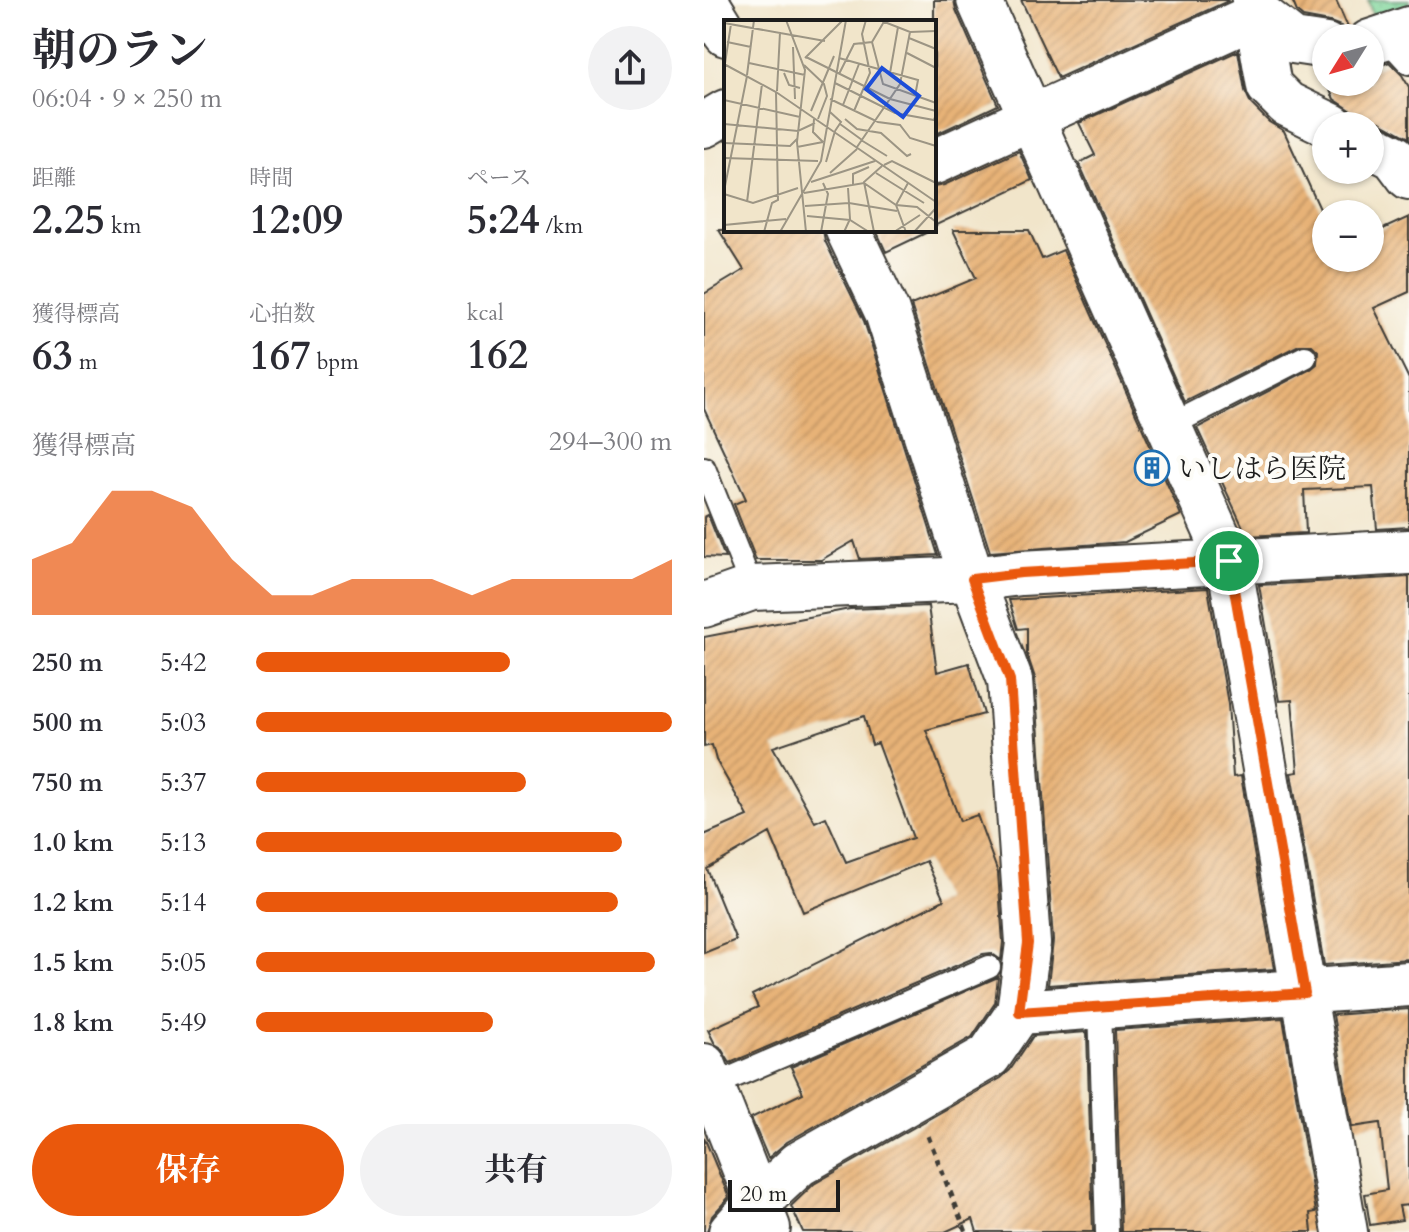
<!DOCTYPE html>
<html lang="ja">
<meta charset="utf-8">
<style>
:root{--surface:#fff;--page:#f2f2f3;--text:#2b2b33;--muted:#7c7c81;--accent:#ea580c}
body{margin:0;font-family:Cardo,"Noto Serif JP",serif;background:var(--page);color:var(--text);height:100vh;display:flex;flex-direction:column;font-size:30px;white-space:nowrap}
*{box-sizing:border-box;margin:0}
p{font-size:26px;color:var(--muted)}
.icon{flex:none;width:44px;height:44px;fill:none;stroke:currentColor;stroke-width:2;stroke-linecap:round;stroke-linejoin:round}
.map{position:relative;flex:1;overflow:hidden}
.side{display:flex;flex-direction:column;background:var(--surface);width:704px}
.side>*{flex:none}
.needle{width:52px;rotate:233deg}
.fabs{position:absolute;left:608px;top:24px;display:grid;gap:16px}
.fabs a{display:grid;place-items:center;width:72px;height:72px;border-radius:50%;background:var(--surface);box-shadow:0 2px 6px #0004;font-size:40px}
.scale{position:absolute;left:24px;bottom:20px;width:112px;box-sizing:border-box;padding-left:8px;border:4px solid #1c1c1c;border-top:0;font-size:22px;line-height:28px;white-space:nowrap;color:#1c1c1c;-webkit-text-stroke:6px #fdfcf7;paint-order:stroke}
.pin{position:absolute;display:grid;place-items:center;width:68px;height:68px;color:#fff;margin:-34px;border:4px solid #fff;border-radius:50%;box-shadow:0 2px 8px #0007}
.round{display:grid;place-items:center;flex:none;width:84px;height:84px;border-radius:42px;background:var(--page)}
.summary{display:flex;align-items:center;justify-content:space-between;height:136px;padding:0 32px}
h1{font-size:44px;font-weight:700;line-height:60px}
.stats{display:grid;grid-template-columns:repeat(3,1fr);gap:12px;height:136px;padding:8px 32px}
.stats div{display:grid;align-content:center}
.stats b{font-size:40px;font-weight:700}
.stats small{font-size:22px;font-weight:400}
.stats p{font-size:22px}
.chart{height:224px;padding:16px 32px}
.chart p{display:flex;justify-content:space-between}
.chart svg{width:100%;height:144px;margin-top:8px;fill:var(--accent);opacity:.7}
.primary-button{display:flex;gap:16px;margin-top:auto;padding:16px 32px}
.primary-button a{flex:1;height:92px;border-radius:48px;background:var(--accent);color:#fff;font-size:32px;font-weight:700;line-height:92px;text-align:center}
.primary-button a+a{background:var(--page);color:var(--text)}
ul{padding:0 32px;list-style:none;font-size:26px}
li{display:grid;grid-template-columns:128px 96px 1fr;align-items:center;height:60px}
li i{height:20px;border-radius:10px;background:var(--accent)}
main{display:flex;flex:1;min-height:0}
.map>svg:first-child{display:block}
.green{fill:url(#green-dots);stroke:#4d785b;stroke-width:2}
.building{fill:url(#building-hatch);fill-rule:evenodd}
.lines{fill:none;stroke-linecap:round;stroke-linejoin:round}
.service-casing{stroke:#3c3a36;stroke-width:26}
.minor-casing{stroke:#3c3a36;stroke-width:48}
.tertiary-casing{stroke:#3c3a36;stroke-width:48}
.path{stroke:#3c3a36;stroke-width:5;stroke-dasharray:6 6;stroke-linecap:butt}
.service{stroke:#fff;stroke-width:22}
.minor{stroke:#fff;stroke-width:44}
.tertiary{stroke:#fff;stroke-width:44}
.route-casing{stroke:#fff;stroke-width:16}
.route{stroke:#ea580c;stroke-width:10}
.labels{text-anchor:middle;stroke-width:8;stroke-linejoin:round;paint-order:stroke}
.poi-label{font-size:28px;fill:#1c1c1c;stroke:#fdfcf7;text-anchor:start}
.inset-road{fill:none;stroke:#9c9584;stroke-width:2}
.view{fill:#1d4ed8;fill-opacity:0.15;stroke:#1d4ed8;stroke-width:4}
.inset-edge{fill:none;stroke:#1c1c1c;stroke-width:4}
</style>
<main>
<section class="side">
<div class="summary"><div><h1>朝のラン</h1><p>06:04 · 9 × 250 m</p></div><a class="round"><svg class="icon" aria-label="share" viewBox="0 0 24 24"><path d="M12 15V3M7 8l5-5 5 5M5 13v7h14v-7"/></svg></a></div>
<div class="stats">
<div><p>距離</p><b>2.25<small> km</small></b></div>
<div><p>時間</p><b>12:09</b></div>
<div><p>ペース</p><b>5:24<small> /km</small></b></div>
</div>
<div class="stats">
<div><p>獲得標高</p><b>63<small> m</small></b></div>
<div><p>心拍数</p><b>167<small> bpm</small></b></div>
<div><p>kcal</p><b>162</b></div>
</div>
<div class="chart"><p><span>獲得標高</span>294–300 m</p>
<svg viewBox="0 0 160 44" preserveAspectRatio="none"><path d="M0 44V27L10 22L20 6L30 6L40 11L50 27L60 38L70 38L80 33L90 33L100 33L110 38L120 33L130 33L140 33L150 33L160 27V44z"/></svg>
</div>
<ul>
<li><b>250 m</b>5:42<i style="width:61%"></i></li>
<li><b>500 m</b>5:03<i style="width:100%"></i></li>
<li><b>750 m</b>5:37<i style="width:65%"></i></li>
<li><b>1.0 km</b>5:13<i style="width:88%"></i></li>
<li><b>1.2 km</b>5:14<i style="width:87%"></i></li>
<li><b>1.5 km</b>5:05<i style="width:96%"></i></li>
<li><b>1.8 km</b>5:49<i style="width:57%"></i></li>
</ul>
<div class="primary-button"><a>保存</a><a>共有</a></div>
</section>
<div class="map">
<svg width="705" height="1232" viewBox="0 0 705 1232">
<defs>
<pattern id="green-dots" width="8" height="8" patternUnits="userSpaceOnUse" patternTransform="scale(2)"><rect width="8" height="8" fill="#7ed59a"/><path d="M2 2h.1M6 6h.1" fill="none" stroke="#6cb684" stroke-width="1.8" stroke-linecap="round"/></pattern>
<pattern id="building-hatch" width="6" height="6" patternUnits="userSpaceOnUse" patternTransform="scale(2)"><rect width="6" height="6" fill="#e7b277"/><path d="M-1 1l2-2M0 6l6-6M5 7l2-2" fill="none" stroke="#c69866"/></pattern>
</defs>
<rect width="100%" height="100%" fill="#fdfcf7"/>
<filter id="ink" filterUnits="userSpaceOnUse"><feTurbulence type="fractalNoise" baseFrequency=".0125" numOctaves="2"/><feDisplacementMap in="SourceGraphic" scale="16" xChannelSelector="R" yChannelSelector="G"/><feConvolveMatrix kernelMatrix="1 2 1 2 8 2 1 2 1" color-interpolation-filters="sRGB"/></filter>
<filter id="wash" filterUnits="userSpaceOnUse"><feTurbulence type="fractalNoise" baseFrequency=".006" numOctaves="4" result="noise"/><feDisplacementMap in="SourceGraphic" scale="32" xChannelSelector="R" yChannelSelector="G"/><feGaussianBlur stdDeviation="1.8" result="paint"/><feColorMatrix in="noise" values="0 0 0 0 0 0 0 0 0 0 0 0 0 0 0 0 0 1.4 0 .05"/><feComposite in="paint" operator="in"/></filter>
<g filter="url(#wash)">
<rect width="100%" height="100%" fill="#f1e5ca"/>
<!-- green -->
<path class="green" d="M664,0H705V16L672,28Z"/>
<g id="blocks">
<!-- building -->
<path class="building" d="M230,0H250L252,10L294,105L230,135Z
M317,0H523L524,1L354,78Z
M588,0H632L645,30L643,34L637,26L626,22L599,17L593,12Z
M534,51L541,91L547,104L565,122L580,131L622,222V258H666V235L705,217V292L670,308L705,379V527L673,529L669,487L600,490L602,533L543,536L493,428L607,369L613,364L614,351L608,345H595L481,402L375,163L391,155L375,123Z
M685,62L698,75L705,87V138L676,122L665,120L653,124L648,111L630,99L622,82H666V66L669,69Z
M315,151L328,180L230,226V187L240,185Z
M15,230H119L121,241L160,321L234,555L156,559L150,541L117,560H52L30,504L42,499L0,409V294L40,270Z
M172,230H228L182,252Z
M249,230H325L338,259L359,250L477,515L421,542L286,552L207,305L272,278Z
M4,515L21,558L0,557V517Z
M705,577V959L620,965L587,773L594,772L588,700L575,701L555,585Z
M504,588L524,704L529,777L537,776L570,969L344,985L349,941L331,678L323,654V628L314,629L305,600Z
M224,606L233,672L265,663L280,714L222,730L256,821L273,815L294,873L299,942L297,960L287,953L279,954L26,1063L16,1047L11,1044L4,1030L54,1007L48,995L240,900L222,861L99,912L66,833L3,869L32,940L0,953V835L44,816L12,760L8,745L0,747V637L146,609ZM160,716L168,745L174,743L209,838L142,862L122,817L111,822L69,747Z
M294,977L291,1003L268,1037L83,1142L64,1158L47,1118L99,1093L87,1067Z
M705,1009V1205L695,1206L698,1220L666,1225L661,1194L683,1190L676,1123L648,1127L629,1015Z
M579,1018L612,1212L606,1213L608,1232H417L411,1030Z
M383,1032L389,1232H273L269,1219L241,1232H99L87,1206L110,1184L297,1078L306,1070L329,1036Z
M0,1137L25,1197L8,1216L3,1232H0Z"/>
</g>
</g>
<g filter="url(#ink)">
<use href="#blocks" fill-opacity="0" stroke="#3c3a36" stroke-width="2"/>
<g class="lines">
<!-- service casing -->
<g class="service-casing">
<path id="service" d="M681,37L705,63
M465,426L601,357
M0,468L48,588
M396,1007L403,1232
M8,1086L285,967"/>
</g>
<!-- minor casing -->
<g class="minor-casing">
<path id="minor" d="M1,0L22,34
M275,0L525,561L641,1232
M550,0L565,86L583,104L628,126
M666,42L705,29
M0,125L22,112
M666,145L690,157L705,177
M230,162L555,14L589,41L622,46
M268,579L317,573L705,552
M315,1012L705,984
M0,1066L64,1228
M27,1232L54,1202L95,1164L285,1056L315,1012L324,943L306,680L268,579L183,312L144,230"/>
</g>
<!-- tertiary casing -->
<g class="tertiary-casing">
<path id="tertiary" d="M0,605L48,588L268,579"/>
</g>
<!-- path -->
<path class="path" d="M224,1136L262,1232"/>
<!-- service -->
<use href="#service" class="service"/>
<!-- minor -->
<use href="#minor" class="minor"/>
<!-- tertiary -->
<use href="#tertiary" class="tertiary"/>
</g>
</g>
<g class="lines" filter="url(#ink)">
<!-- route casing -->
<g class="route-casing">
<path id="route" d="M525,561L601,993L315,1012L324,943L306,680L268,579L317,573Z"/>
</g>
<!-- route -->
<use href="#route" class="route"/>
</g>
<!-- icons -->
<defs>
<g id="building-ring" transform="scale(1.8)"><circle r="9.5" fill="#fdfcf7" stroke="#1f6fb2" stroke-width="1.5"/><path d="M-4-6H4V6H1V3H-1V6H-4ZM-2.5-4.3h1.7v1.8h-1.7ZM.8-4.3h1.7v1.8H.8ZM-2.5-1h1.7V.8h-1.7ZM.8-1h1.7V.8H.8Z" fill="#1f6fb2"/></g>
</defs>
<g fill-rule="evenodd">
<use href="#building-ring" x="448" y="468"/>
</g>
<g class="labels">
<!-- poi labels -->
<g class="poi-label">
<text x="474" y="478">いしはら医院</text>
</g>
</g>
<!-- overview -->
<g transform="translate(20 20)">
<rect width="212" height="212" fill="#f1e5ca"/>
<path class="inset-road" d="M62,0L81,50L73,122L82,212M168,0H194M158,1L186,12L212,11M0,3L101,21M185,18L212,29M3,22L27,27M148,22L159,64L212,83M69,27L71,79M183,33L212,48M82,37L166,79L212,91M81,38L118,1M115,38L194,60L191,76M25,43L81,55M0,44L52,72L212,182M80,45L100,64L103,76L94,99M0,50L7,4M60,53L65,65L76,68M166,53L174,7M115,54L130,24L148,22L161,0M23,55L30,0M111,63L171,93L210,100L212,94M53,71L56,12M106,79L154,102L176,105L186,118L212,126M0,80L76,97M119,85L135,44M87,91L110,36M130,91L146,53L138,14L142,0M106,92L117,102L111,111M90,99L89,112L99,122M121,99L133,109L157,113L183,136L187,134M0,104L74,111L91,103M116,104L138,120M137,120L163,136M0,123L66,126L73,119M73,127L99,122M133,127L176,64L186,12M0,138L94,141M102,142L111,111M160,145L168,141L212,163M106,153L133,129M152,153L200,183M87,162L151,141M129,166V154L145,147M0,171L23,56M80,173L140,163L172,185L193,187L212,202M0,174L29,183L74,168M23,182L38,64M81,186L125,183L173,191M83,196L126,200L145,212M0,205L62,199M40,212L48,183L54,180L52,72M56,212L97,141L122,0M97,212L104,174L99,163M120,212L126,199L124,168M150,212L140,162L158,146M170,212L196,195M182,212L172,185L184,163M190,212L212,188"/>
<path class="view" d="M158,48L195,76L179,97L142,69Z"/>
<rect width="212" height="212" class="inset-edge"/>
</g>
</svg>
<div class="fabs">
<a><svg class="needle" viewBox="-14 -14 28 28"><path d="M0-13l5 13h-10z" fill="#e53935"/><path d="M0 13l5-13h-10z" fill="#7c7c81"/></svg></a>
<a>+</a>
<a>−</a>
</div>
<div class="scale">20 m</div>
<div class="pin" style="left:525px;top:561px;background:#1e9e55"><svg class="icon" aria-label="arrive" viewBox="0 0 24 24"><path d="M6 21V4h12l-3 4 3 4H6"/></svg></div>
</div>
</main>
